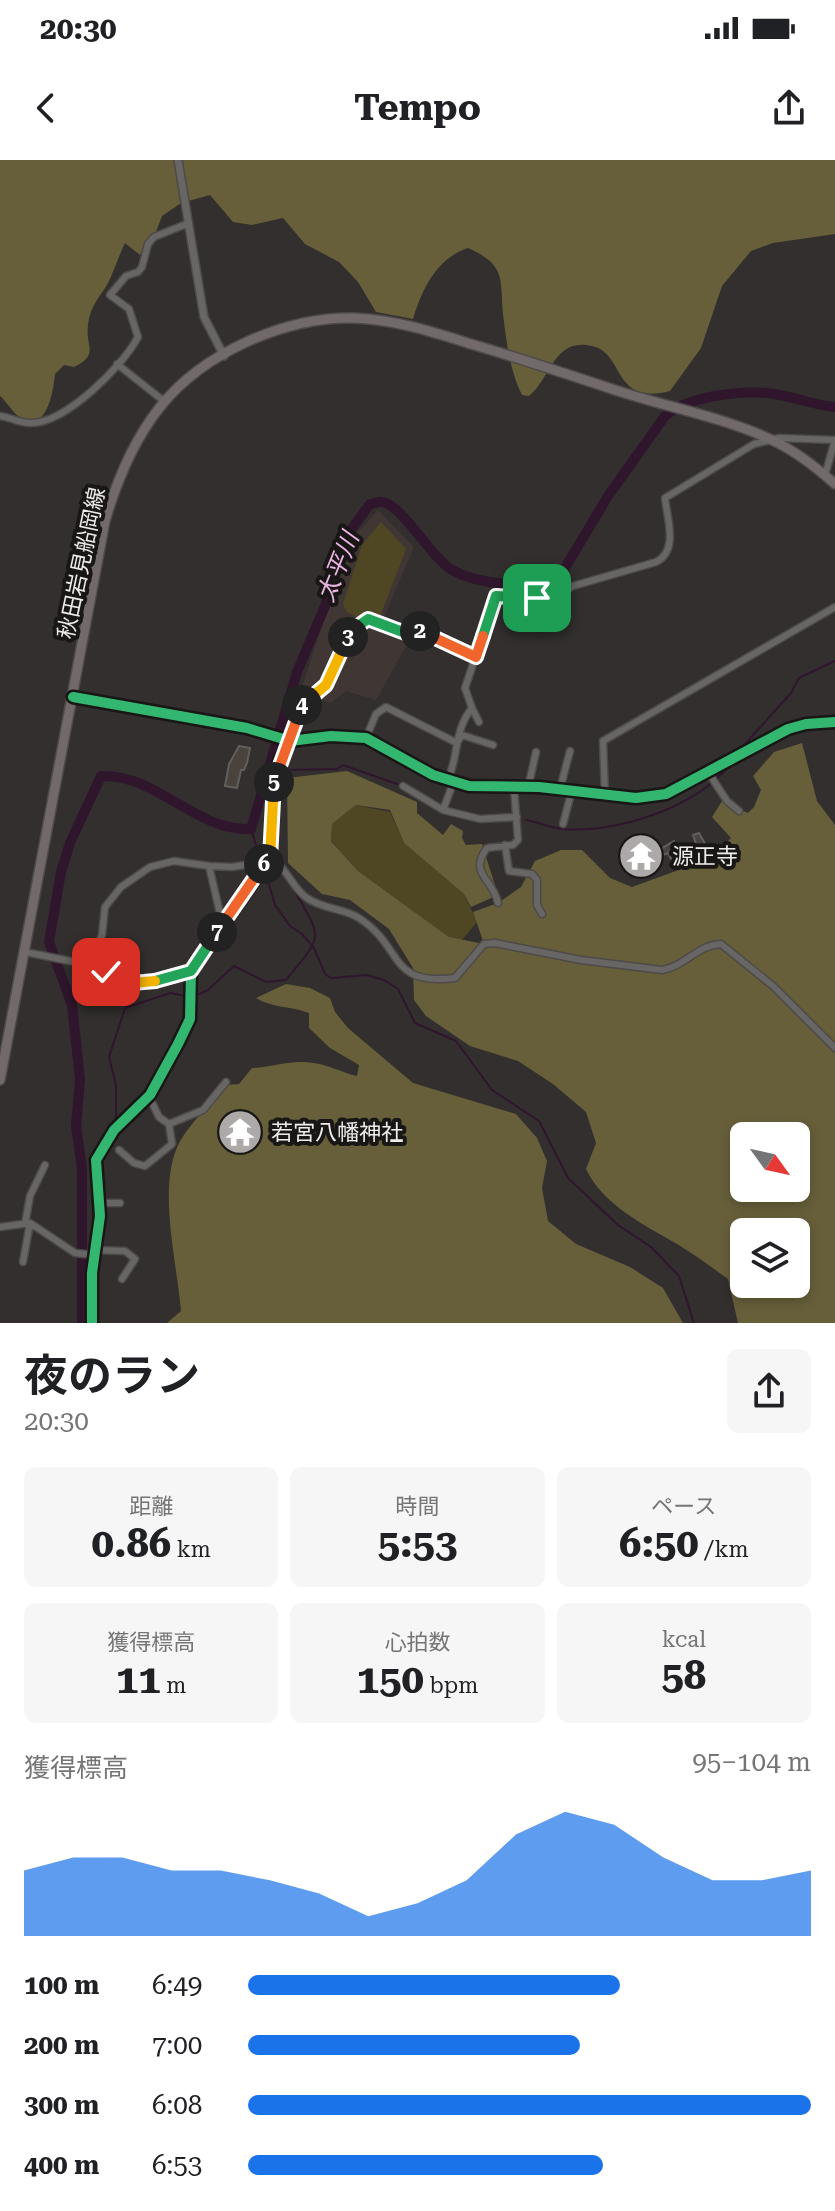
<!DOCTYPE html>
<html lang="ja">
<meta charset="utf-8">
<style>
:root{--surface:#fff;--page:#f6f6f6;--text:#202124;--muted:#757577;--accent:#1a73e8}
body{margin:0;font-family:"Roboto Serif","Noto Sans JP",serif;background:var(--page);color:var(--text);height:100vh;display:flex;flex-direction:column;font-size:30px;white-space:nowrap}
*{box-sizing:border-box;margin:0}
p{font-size:26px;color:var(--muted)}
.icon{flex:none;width:44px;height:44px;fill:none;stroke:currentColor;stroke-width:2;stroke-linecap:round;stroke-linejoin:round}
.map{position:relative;height:1163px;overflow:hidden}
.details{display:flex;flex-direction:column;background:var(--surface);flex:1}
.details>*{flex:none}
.needle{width:52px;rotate:123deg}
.buttons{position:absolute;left:730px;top:962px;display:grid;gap:16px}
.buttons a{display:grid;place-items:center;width:80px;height:80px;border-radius:12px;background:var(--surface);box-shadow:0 4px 12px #0003;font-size:40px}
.pin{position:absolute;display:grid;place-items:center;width:68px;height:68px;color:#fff;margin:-34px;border-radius:16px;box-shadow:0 4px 12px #0006}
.km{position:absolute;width:40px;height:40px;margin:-20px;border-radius:50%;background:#222;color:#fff;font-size:22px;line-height:40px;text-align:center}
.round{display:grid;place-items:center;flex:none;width:84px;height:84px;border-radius:12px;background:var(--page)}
.overview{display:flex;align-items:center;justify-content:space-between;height:136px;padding:0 24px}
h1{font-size:44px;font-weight:700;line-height:60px}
.figures{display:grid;grid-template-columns:repeat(3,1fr);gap:12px;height:136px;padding:8px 24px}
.figures div{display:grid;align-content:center;border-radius:12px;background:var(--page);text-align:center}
.figures b{font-size:40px;font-weight:700}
.figures small{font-size:22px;font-weight:400}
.figures p{font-size:22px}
.chart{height:224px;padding:16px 24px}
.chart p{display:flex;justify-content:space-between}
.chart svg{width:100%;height:144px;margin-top:8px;fill:var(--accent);opacity:.7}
ul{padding:0 24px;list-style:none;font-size:26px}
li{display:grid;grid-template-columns:128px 96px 1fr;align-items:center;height:60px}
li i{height:20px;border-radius:10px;background:var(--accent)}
.status{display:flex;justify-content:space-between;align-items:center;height:56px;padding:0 40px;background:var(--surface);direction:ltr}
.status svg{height:22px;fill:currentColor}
header{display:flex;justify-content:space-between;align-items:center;height:104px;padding:0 24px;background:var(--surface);font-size:36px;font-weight:700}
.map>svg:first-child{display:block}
.built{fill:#403633}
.green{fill:#4f4724}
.forest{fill:#675f3a;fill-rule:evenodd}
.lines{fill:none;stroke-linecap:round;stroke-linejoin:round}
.stream{stroke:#30162d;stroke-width:2}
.river{stroke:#30162d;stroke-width:10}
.building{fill:#4a433d;stroke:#615f5e;stroke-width:2}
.minor-casing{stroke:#4d4a49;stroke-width:9}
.tertiary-casing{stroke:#4d4a49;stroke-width:10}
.primary-casing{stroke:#4d4a49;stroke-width:12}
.minor{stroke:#686665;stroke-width:6}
.tertiary{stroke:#686665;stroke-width:7}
.primary{stroke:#72696a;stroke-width:9}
.cycleway-casing{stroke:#191716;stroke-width:15}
.cycleway{stroke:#33b770;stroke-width:10}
.split-1-casing{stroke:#fff;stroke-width:16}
.split-2-casing{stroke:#fff;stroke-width:16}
.split-3-casing{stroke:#fff;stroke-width:16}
.split-4-casing{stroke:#fff;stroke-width:16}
.split-5-casing{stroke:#fff;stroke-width:16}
.split-6-casing{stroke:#fff;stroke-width:16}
.split-7-casing{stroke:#fff;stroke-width:16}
.split-8-casing{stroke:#fff;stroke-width:16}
.split-9-casing{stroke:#fff;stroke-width:16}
.split-1{stroke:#22a559;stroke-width:10}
.split-2{stroke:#f0652b;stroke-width:10}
.split-3{stroke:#22a559;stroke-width:10}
.split-4{stroke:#f5b400;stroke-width:10}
.split-5{stroke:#f0652b;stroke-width:10}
.split-6{stroke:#f5b400;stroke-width:10}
.split-7{stroke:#f0652b;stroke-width:10}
.split-8{stroke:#22a559;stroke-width:10}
.split-9{stroke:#f5b400;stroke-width:10}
.labels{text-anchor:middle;stroke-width:8;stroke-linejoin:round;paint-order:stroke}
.street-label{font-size:22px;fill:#efebeb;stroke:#191716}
.poi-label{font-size:22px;fill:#efebeb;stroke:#191716;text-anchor:start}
.water-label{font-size:24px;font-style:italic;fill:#ecb4e4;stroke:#191716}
</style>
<div class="status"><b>20:30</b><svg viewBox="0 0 49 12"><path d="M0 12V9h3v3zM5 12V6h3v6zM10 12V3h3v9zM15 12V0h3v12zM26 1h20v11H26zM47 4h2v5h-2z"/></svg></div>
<header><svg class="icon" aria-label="back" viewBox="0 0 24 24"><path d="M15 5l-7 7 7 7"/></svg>Tempo<svg class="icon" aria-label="share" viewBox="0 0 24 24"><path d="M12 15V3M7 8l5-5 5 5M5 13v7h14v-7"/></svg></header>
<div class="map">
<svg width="835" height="1163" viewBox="0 0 835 1163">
<rect width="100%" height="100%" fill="#322f2e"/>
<!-- built -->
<path class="built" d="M378,350L414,387L381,464L412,476L376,540L346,531L331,543L300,533L350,381Z"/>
<!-- green -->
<path class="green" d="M381,362L406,389L379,459H362L347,452L343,444L362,385Z
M356,645L390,652L404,683L464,734L477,762L461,781L449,777L358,711L331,680L332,664Z"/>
<!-- forest -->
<path class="forest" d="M0,0H835V74L773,83L751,91L722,126L701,188L670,231C612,246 625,193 592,186C554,177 551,218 529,236L522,235C510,212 506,179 503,154C500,118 506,105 468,88C437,98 422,129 413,159L376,152L358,122L339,102L305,84L283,58L252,65L233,62L210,35L181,43L162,56L156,72L145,82L140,95L125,83C118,97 114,112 107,125C98,139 90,147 88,165C85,187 100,194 74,207L64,205L55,214C53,232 47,277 17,255C11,250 6,241 0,236Z
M802,583L817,641L835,665V1163H738L728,1119C711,1107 694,1094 677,1084C643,1064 603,1045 586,1009L596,983L586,952L553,924L518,901L470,886L426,856L414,840L413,808L389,769L350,740L322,734L288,703L287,618L347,611L417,642V653L443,675L451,664L463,671L462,678L466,685L482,684L498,735L471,747L464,734L404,683L390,650L356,645L332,664L331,681L358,711L449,777L484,784L473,752L498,743L521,727L535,701L561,690H582L610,718L632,727L695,704L715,694L731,678L712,657L722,641L748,653L754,647L761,630L753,616L774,592ZM744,976H796V1028H744ZM744,1072H796V1124H744Z
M286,824L310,828L330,838L335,852L348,868L413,923L516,954L537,978L547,1001L542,1028L548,1061L576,1084L630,1107L663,1128L683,1163H167L181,1151C177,1104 159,1033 176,990C185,967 210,946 225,925L239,924L252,908C274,907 292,899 314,903C329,905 343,913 357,916L359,905L330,888L309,868V853C291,846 272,848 256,838Z"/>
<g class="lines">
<!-- stream -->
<path class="stream" d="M737,593L791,533L799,518L835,501
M446,654L467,659
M526,660C538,662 551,668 563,669C616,674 702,646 732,601
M251,669L261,701
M277,695V630L286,610L337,609L343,605L400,625
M265,711L275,745L290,766L302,774L314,788L325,814L331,818L367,815L384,820L398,829L415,863L456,881L492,930L539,961L568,1018L618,1065L651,1087L679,1116L694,1163
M197,835L208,830L234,806L266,822L286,820C323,774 324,782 293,728
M95,1022L92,996L116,960V925L109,897L125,848L170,833L186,836
M95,1032L96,1065
M95,1147V1163"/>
<!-- river -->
<path class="river" d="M82,1163V1009L76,966L80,919L72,845L49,782L61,712L70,683L101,616C157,614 195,671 251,669L297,512L325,446L348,374L370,344C374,344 378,341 382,342C402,344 430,397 452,410C481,426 528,428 559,418L608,336L665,256C689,236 736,231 767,233C790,235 812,245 835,247"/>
</g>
<!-- building -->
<path class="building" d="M239,586L250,588L247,603L244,610H241L237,628L225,626L229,604Z
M699,673L709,691L699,698L687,702L684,695L671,699L668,693L663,695L661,689L674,681L677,688L681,686L683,689L696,684L693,675Z
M644,678L650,697L643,700L646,708L627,713L624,699L640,691L636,681Z"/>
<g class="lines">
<!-- minor casing -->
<g class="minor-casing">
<path id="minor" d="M117,204L165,242
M0,256C10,257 19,263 30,263C65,264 123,206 138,177L129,149L110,135L126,116L138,112L142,107L148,84L154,77L189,63
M825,315L835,280
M73,537L247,568L290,581L331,576L366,578L433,615L469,626L539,627L636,638L666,634L788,569L806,564L835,562
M472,548L479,562
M366,578L376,554L386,547L457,583L461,576H465L493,585
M708,612L727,641L739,651
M403,626L443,650
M528,628L536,592
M560,629L570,591
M605,635L603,581L835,447
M517,657L480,659L443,650L452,626L448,620C459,594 454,570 472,548L465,528L496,436H557L573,426L656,402C679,391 667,358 665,338L754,284L779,278L835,280
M563,664L572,630
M505,685L509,711L532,714L537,720V745L542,754
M270,698C287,707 292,728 307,738C322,749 343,748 359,758C405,788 387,826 455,818L484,784L495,783L581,800L662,810C686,806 697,785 721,784L773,826L835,888
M209,706L222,762
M498,743C493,718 468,714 487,688L513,685L518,680L514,628
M25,792L90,805L122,824L152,822L191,811
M90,805L102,775L105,747L121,727L150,707L174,701L209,706L232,707L251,704L262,707
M149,936L159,957L169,964L203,950L226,922
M119,990L134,1003L145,1006L172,984L169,964
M100,1043H120
M25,1064L30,1036L45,1005
M0,1067L30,1063L75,1093L94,1095
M95,1090L125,1091L135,1099L122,1119
M23,1102L30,1063
M92,1163V1113L100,1056L96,1000L114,970L150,935L178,884L190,859L191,811L270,698L274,621L278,603L290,581L295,559L304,540L326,525L351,471L368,459L408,474L417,470L476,497"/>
</g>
<!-- tertiary casing -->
<g class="tertiary-casing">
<path id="tertiary" d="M178,0L204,157L224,196"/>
</g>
<!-- primary casing -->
<g class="primary-casing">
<path id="primary" d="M0,920L105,361C117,320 133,281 160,247C203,193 284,157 353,158C393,159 433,172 471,184C519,198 567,214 615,230C666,247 728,258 776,282C798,293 817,308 835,324"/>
</g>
<!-- minor -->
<use href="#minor" class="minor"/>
<!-- tertiary -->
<use href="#tertiary" class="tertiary"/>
<!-- primary -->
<use href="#primary" class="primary"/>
<!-- cycleway casing -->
<g class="cycleway-casing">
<path id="cycleway" d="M73,537L247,568L290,581L331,576L366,578L433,615L469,626L539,627L636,638L666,634L788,569L806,564L835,562
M92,1163V1113L100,1056L96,1000L114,970L150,935L178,884L190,859L191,811L270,698L274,621L278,603L290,581L295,559L304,540L326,525L351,471L368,459L408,474L417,470L476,497"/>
</g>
<!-- cycleway -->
<use href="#cycleway" class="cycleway"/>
</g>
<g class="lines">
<!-- split-1 casing -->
<g class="split-1-casing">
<path id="split-1" d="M483,476L496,436L537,438"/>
</g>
<!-- split-2 casing -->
<g class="split-2-casing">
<path id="split-2" d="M420,471L476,497L483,476"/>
</g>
<!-- split-3 casing -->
<g class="split-3-casing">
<path id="split-3" d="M348,477L351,471L368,459L408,474L420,471"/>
</g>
<!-- split-4 casing -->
<g class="split-4-casing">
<path id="split-4" d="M302,545L326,525L348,477"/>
</g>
<!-- split-5 casing -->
<g class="split-5-casing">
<path id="split-5" d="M274,622L302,545"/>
</g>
<!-- split-6 casing -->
<g class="split-6-casing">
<path id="split-6" d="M264,704L270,698L274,622"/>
</g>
<!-- split-7 casing -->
<g class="split-7-casing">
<path id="split-7" d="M217,772L264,704"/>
</g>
<!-- split-8 casing -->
<g class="split-8-casing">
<path id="split-8" d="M155,821L191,811L217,772"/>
</g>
<!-- split-9 casing -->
<g class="split-9-casing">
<path id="split-9" d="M106,812L122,824L155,821"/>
</g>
<!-- split-1 -->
<use href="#split-1" class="split-1"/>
<!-- split-2 -->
<use href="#split-2" class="split-2"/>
<!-- split-3 -->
<use href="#split-3" class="split-3"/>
<!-- split-4 -->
<use href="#split-4" class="split-4"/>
<!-- split-5 -->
<use href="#split-5" class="split-5"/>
<!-- split-6 -->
<use href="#split-6" class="split-6"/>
<!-- split-7 -->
<use href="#split-7" class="split-7"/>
<!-- split-8 -->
<use href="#split-8" class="split-8"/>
<!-- split-9 -->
<use href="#split-9" class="split-9"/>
</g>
<!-- icons -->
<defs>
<g id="temple-disc" transform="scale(2.3)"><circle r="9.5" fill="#ada9a9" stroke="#191716"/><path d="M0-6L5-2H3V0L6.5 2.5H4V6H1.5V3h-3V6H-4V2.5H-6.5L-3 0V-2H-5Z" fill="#fff"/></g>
</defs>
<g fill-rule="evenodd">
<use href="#temple-disc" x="641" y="696"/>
<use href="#temple-disc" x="240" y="972"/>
</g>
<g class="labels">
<!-- street labels -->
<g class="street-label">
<text transform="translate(81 403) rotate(-78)" y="8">秋田岩見船岡線</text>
</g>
<!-- poi labels -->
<g class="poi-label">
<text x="672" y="704">源正寺</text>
<text x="271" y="980">若宮八幡神社</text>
</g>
<!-- water labels -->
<g class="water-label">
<text transform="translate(338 407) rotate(-68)" y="8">太平川</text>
</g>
</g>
</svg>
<div class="buttons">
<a><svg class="needle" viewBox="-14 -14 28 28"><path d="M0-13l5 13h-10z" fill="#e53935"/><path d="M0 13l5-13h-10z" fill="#757577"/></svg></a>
<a><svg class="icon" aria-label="layers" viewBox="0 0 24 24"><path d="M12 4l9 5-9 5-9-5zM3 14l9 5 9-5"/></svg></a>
</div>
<div class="pin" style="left:537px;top:438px;background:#1e9e55"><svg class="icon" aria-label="arrive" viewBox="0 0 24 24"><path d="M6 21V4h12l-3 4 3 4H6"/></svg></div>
<div class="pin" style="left:106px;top:812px;background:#d93025"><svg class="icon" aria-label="check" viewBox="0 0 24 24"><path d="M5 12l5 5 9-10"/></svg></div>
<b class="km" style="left:420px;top:471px">2</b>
<b class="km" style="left:348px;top:477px">3</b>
<b class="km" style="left:302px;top:545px">4</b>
<b class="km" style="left:274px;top:622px">5</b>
<b class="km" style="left:264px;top:704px">6</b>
<b class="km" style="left:217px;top:772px">7</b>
</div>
<section class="details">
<div class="overview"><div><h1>夜のラン</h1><p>20:30</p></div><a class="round"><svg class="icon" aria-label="share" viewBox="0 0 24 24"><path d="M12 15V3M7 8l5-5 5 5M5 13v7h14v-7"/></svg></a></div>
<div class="figures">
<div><p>距離</p><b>0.86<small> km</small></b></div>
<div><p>時間</p><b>5:53</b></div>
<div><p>ペース</p><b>6:50<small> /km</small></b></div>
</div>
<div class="figures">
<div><p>獲得標高</p><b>11<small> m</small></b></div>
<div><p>心拍数</p><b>150<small> bpm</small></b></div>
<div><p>kcal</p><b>58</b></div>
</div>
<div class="chart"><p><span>獲得標高</span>95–104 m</p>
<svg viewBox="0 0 160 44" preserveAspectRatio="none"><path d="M0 44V24L10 20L20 20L30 24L40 24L50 27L60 31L70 38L80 34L90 27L100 13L110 6L120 10L130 20L140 27L150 27L160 24V44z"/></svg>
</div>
<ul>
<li><b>100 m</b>6:49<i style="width:66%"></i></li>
<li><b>200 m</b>7:00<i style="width:59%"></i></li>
<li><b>300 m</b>6:08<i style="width:100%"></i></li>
<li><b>400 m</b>6:53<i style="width:63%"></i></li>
</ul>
</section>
